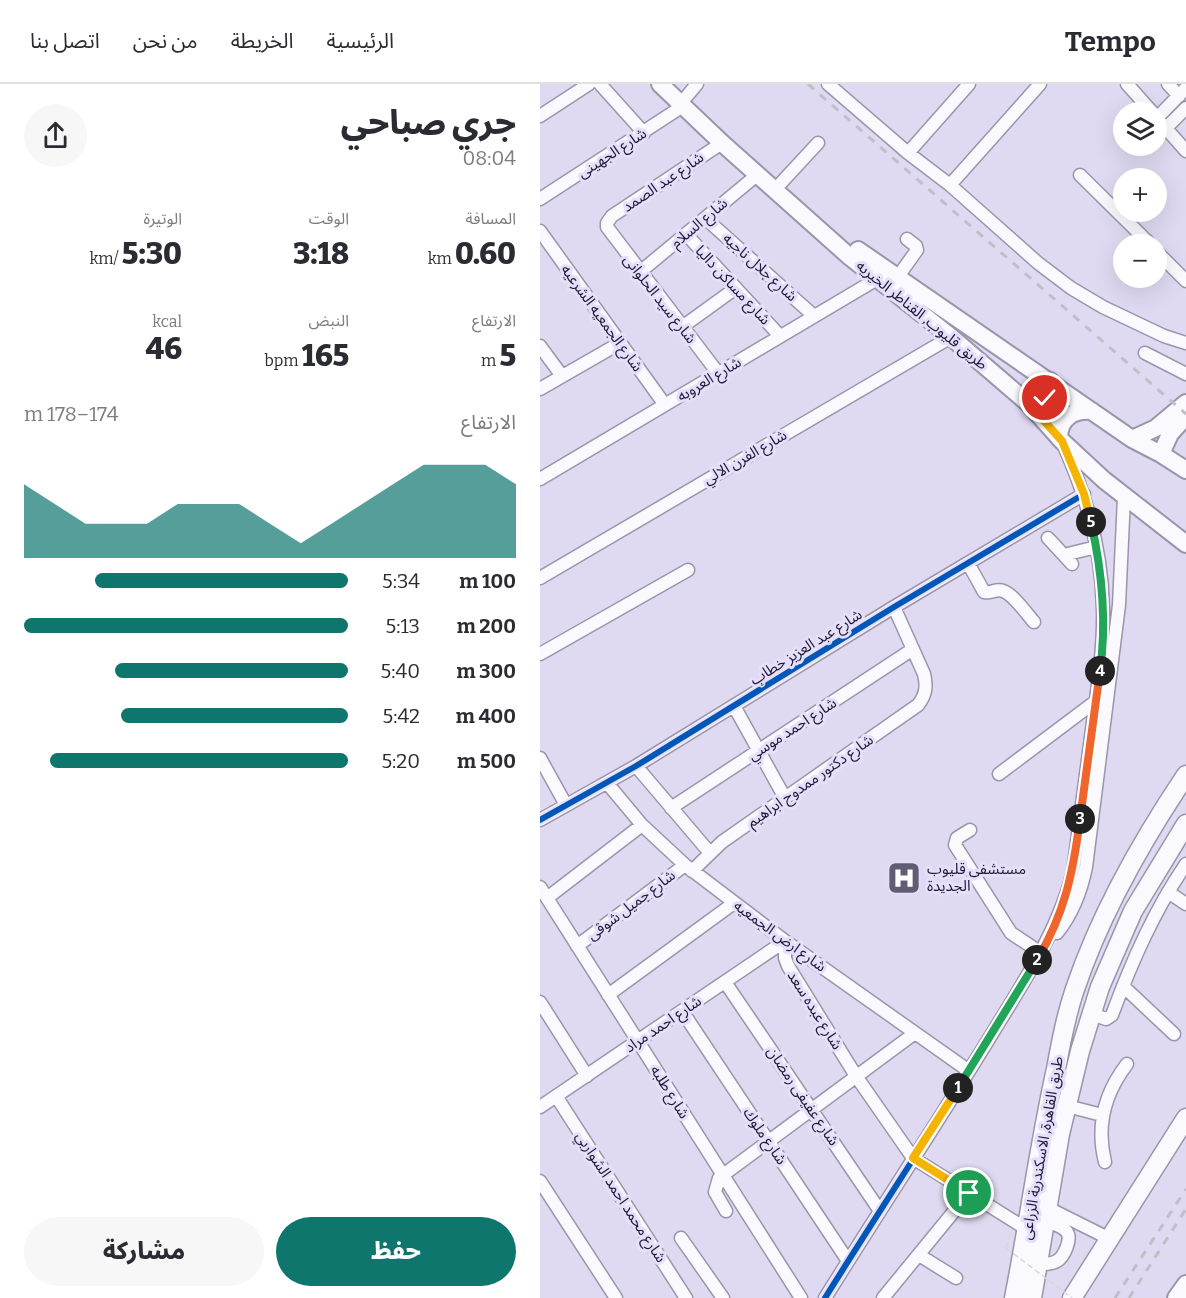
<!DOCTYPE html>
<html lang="ar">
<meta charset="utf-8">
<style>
:root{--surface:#fff;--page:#f7f7f7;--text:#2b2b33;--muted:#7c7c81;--line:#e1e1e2;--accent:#0f766e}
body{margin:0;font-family:Bitter,"Noto Sans Arabic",serif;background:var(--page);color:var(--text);direction:rtl;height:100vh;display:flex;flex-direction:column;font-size:22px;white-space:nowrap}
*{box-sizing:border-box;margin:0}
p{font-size:20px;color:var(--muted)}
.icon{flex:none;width:33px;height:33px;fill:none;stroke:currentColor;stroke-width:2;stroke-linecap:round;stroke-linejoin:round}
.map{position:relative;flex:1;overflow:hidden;direction:ltr}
.details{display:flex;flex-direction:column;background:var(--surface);width:540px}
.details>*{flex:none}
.controls{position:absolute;left:573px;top:18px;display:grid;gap:12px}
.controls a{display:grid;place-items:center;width:54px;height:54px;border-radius:50%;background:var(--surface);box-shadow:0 6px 24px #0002;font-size:30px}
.pin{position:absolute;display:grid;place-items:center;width:51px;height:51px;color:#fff;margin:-26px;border:3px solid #fff;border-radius:50%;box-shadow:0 2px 6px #0007}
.km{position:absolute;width:30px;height:30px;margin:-15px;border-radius:50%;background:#222;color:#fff;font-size:16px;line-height:30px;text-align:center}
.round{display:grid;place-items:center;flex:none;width:63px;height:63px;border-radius:32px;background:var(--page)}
.overview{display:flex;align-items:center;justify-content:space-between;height:102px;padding:0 24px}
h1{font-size:33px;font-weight:800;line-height:45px}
.stats{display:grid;grid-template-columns:repeat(3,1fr);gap:9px;height:102px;padding:6px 24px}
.stats div{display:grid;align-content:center}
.stats b{font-size:30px;font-weight:800}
.stats small{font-size:16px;font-weight:400}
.stats p{font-size:16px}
.chart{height:168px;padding:12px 24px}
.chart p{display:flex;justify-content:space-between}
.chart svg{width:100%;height:108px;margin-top:6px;fill:var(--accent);opacity:.7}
.action{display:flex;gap:12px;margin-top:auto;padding:12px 24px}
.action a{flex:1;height:69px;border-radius:36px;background:var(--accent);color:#fff;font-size:24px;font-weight:800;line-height:69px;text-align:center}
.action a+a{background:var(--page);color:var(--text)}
ul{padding:0 24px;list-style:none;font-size:20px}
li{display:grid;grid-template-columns:96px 72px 1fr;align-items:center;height:45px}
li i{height:15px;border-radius:8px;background:var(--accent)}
header{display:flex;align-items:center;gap:36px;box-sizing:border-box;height:84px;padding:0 30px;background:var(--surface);border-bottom:2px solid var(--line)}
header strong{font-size:28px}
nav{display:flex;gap:33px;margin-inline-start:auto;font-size:21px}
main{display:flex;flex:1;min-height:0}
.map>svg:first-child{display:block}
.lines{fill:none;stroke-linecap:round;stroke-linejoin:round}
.minor-casing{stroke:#9a95ab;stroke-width:15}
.major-casing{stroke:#9a95ab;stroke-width:20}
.highway-casing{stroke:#9a95ab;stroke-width:21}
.path{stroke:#d8d7de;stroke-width:1.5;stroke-dasharray:6 3;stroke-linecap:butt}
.minor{stroke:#faf9fd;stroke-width:12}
.major{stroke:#faf9fd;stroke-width:16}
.highway{stroke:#faf9fd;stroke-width:18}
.rail{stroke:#c0bec6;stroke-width:3;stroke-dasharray:8 8;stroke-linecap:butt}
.path-bridge{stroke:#d8d7de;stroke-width:1.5;stroke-dasharray:6 3;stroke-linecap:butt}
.cycleway-casing{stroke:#e6dffc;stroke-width:10}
.cycleway{stroke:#0057b8;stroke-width:6}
.split-1-casing{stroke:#fff;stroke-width:12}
.split-2-casing{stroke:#fff;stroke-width:12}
.split-3-casing{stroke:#fff;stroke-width:12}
.split-4-casing{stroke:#fff;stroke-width:12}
.split-5-casing{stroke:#fff;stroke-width:12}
.split-6-casing{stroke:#fff;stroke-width:12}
.split-1{stroke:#f5b400;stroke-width:8}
.split-2{stroke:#22a559;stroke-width:8}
.split-3{stroke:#f0652b;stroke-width:8}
.split-4{stroke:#f0652b;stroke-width:8}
.split-5{stroke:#22a559;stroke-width:8}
.split-6{stroke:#f5b400;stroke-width:8}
.labels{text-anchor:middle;stroke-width:6;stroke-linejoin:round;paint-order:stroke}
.street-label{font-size:15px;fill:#1f1832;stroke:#e6dffc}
.poi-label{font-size:15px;fill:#1f1832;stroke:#e6dffc;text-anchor:start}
</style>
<header>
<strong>Tempo</strong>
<nav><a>الرئيسية</a><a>الخريطة</a><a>من نحن</a><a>اتصل بنا</a></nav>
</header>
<main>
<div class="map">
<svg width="646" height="1214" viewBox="0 0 646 1214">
<rect width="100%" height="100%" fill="#dfdaf1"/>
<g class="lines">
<!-- minor casing -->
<g class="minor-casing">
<path id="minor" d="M60,0L104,49
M288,0L368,69L410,101L498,179L531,204L563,223L624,252L646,259
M587,0L612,28
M628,0L639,12
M147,12L157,0
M0,32L49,0
M616,33L646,67
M617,34L646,4
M626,44L646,24
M368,69L429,0
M540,91L610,160
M241,99L278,59
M410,101L500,0
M0,115L143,22
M165,134L274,232
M0,147L125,321
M146,150L240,252
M616,167L646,197
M100,188L217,91
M357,194L377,166L376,162L367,155
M142,243L196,204
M0,262L22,292
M605,269L646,290
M178,289L67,143V139L72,132L182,59
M0,305L80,259
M0,395L337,195
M508,454L532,480
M524,471L556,463
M428,479L444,508C451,510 456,504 463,507C473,510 487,530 494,538
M0,494L411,253
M0,570L148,486
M194,622L245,714
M0,674L26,721
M96,682L170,769
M459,690L556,617
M67,699L102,741L145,781L245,857L429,987
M131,724L373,565
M0,736L96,682L354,523L544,410
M430,746L417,754L415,761L471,849L501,869
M152,787L182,758L378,621C386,611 387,602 384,590L354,523
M0,803L261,1214
M628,808L646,820
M7,814L102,741
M517,849C533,829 541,808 546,783L579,521L584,413
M245,857V874L248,882L316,992L373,1074L488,1146
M37,862L145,781
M185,898L340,1127
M583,902L634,950
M68,911L194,819
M0,918L47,992
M142,927L308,1177
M552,930L566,935L572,931C592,877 614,827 646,780
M16,1012L146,1214
M527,1022L562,1031
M0,1023L245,857
M565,1078C556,1042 564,1010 587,980
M0,1097L76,1214
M508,1124L570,1155
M186,1127L175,1108L179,1094L375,949
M141,1154L183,1214
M379,1171L416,1194
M499,1181C504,1180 512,1180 517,1177C524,1173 532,1155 527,1148C523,1142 513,1140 506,1137
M285,1214C338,1129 394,1044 447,958C480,903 517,851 533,788C540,738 546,688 553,638C558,600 564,563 563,525C562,468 547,413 524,362
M343,1214L429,1109"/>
</g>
<!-- major casing -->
<g class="major-casing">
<path id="major" d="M120,0L182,59L310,173L411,253L489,320L522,357L564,396L646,460
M318,166L592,355L621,370L646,386
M489,320C503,318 509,311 510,297
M519,354C519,335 533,325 552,327
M592,355L616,344L646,319
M621,370L630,350L646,332
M636,1214L646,1200"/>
</g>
<!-- highway casing -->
<g class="highway-casing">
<path id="highway" d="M474,1214C489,1138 499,1061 516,985C521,958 526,931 535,905C561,828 601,758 646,691
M492,1214L520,1050L540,967L560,903L593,827L646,740
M532,1214L646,1034"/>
</g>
<!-- path -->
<path class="path" d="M466,1164L471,1148"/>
<!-- minor -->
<use href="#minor" class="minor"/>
<!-- major -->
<use href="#major" class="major"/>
<!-- highway -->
<use href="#highway" class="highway"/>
<!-- rail -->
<path class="rail" d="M268,0L646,330
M575,1214L646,1105
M589,1214L646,1125"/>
<!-- path-bridge -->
<path class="path-bridge" d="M466,1164L532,1214"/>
<!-- cycleway casing -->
<g class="cycleway-casing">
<path id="cycleway" d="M0,736L96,682L354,523L544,410
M285,1214C338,1129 394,1044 447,958C480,903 517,851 533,788C540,738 546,688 553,638C558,600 564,563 563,525C562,464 547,412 522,357"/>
</g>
<!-- cycleway -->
<use href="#cycleway" class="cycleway"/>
</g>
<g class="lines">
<!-- split-1 casing -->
<g class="split-1-casing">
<path id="split-1" d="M418,1004L373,1074L429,1109"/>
</g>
<!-- split-2 casing -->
<g class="split-2-casing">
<path id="split-2" d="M418,1004L497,876"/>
</g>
<!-- split-3 casing -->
<g class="split-3-casing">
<path id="split-3" d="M497,876C525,829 533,789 540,735"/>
</g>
<!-- split-4 casing -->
<g class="split-4-casing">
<path id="split-4" d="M540,735L560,587"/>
</g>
<!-- split-5 casing -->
<g class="split-5-casing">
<path id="split-5" d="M551,438C562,487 567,537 560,587"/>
</g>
<!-- split-6 casing -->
<g class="split-6-casing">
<path id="split-6" d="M505,314L498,319L489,320L522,357L544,410L551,438"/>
</g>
<!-- split-1 -->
<use href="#split-1" class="split-1"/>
<!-- split-2 -->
<use href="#split-2" class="split-2"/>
<!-- split-3 -->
<use href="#split-3" class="split-3"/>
<!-- split-4 -->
<use href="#split-4" class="split-4"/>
<!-- split-5 -->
<use href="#split-5" class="split-5"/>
<!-- split-6 -->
<use href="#split-6" class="split-6"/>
</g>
<!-- icons -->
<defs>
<g id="hospital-square" transform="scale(1.725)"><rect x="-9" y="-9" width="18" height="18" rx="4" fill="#625c75" stroke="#e6dffc"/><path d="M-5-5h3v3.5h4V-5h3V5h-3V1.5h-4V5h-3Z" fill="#fff"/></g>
</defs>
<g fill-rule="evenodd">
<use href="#hospital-square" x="364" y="794"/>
</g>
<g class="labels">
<!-- street labels -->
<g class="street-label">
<text transform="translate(72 69) rotate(-33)" y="5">شارع الجهينى</text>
<text transform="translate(123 98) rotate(-34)" y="5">شارع عبد الصمد</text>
<text transform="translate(159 139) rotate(-40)" y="5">شارع السلام</text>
<text transform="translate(220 183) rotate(42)" y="5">شارع جلال ناجيه</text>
<text transform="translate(193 201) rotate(47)" y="5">شارع مساكن داليا</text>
<text transform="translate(120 215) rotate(52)" y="5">شارع سيد الحلوانى</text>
<text transform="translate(382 231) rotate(39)" y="5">طريق قليوب, القناطر الخيريه</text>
<text transform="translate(62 234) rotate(54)" y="5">شارع الجمعيه الشرعيه</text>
<text transform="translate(169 295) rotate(-31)" y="5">شارع العروبه</text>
<text transform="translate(205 373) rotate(-30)" y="5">شارع الفرن الالي</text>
<text transform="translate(266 563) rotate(-32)" y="5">شارع عبد العزيز خطاب</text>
<text transform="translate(252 645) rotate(-33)" y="5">شارع احمد موسي</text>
<text transform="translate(270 697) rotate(-35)" y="5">شارع دكتور ممدوح ابراهيم</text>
<text transform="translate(91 821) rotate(-37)" y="5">شارع جميل شوقى</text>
<text transform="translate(240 852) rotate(36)" y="5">شارع ارض الجمعيه</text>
<text transform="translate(275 926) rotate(58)" y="5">شارع عبده سعد</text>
<text transform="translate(123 940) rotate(-34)" y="5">شارع احمد مراد</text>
<text transform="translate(130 1008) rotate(58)" y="5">شارع طلبه</text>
<text transform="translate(263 1012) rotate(56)" y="5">شارع عفيفى رمضان</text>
<text transform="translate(225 1052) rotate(56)" y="5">شارع ملوك</text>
<text transform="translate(502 1064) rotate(-80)" y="5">طريق القاهرة, الاسكندرية الزراعى</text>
<text transform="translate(81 1113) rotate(57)" y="5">شارع محمد احمد الشواربي</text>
</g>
<!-- poi labels -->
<g class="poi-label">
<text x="387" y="790">مستشفى قليوب<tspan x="387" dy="17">الجديدة</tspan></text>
</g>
</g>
</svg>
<div class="controls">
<a><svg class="icon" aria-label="layers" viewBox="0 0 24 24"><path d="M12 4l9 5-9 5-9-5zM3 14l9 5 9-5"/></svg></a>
<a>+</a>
<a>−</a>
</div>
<div class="pin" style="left:429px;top:1109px;background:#1e9e55"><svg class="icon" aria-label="arrive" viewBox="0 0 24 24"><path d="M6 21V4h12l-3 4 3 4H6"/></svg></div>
<div class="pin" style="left:505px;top:314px;background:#d93025"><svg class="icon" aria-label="check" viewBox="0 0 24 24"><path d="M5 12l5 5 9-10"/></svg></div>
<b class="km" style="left:418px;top:1004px">1</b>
<b class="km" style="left:497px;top:876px">2</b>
<b class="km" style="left:540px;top:735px">3</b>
<b class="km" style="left:560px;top:587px">4</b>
<b class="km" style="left:551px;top:438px">5</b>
</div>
<section class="details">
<div class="overview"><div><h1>جري صباحي</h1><p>08:04</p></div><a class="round"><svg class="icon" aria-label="share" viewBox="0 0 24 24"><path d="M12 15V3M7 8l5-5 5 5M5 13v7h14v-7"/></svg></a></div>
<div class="stats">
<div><p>المسافة</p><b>0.60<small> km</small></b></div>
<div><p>الوقت</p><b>3:18</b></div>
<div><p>الوتيرة</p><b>5:30<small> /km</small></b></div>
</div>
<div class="stats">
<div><p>الارتفاع</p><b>5<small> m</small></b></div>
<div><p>النبض</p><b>165<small> bpm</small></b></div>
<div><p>kcal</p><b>46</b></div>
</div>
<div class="chart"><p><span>الارتفاع</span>174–178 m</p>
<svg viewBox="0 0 160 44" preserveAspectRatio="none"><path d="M0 44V14L10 22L20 30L30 30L40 30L50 22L60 22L70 22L80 30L90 38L100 30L110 22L120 14L130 6L140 6L150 6L160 14V44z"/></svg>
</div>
<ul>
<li><b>100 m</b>5:34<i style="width:78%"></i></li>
<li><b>200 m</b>5:13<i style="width:100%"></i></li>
<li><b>300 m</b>5:40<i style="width:72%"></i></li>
<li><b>400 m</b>5:42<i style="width:70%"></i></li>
<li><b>500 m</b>5:20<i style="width:92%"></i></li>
</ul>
<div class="action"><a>حفظ</a><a>مشاركة</a></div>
</section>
</main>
